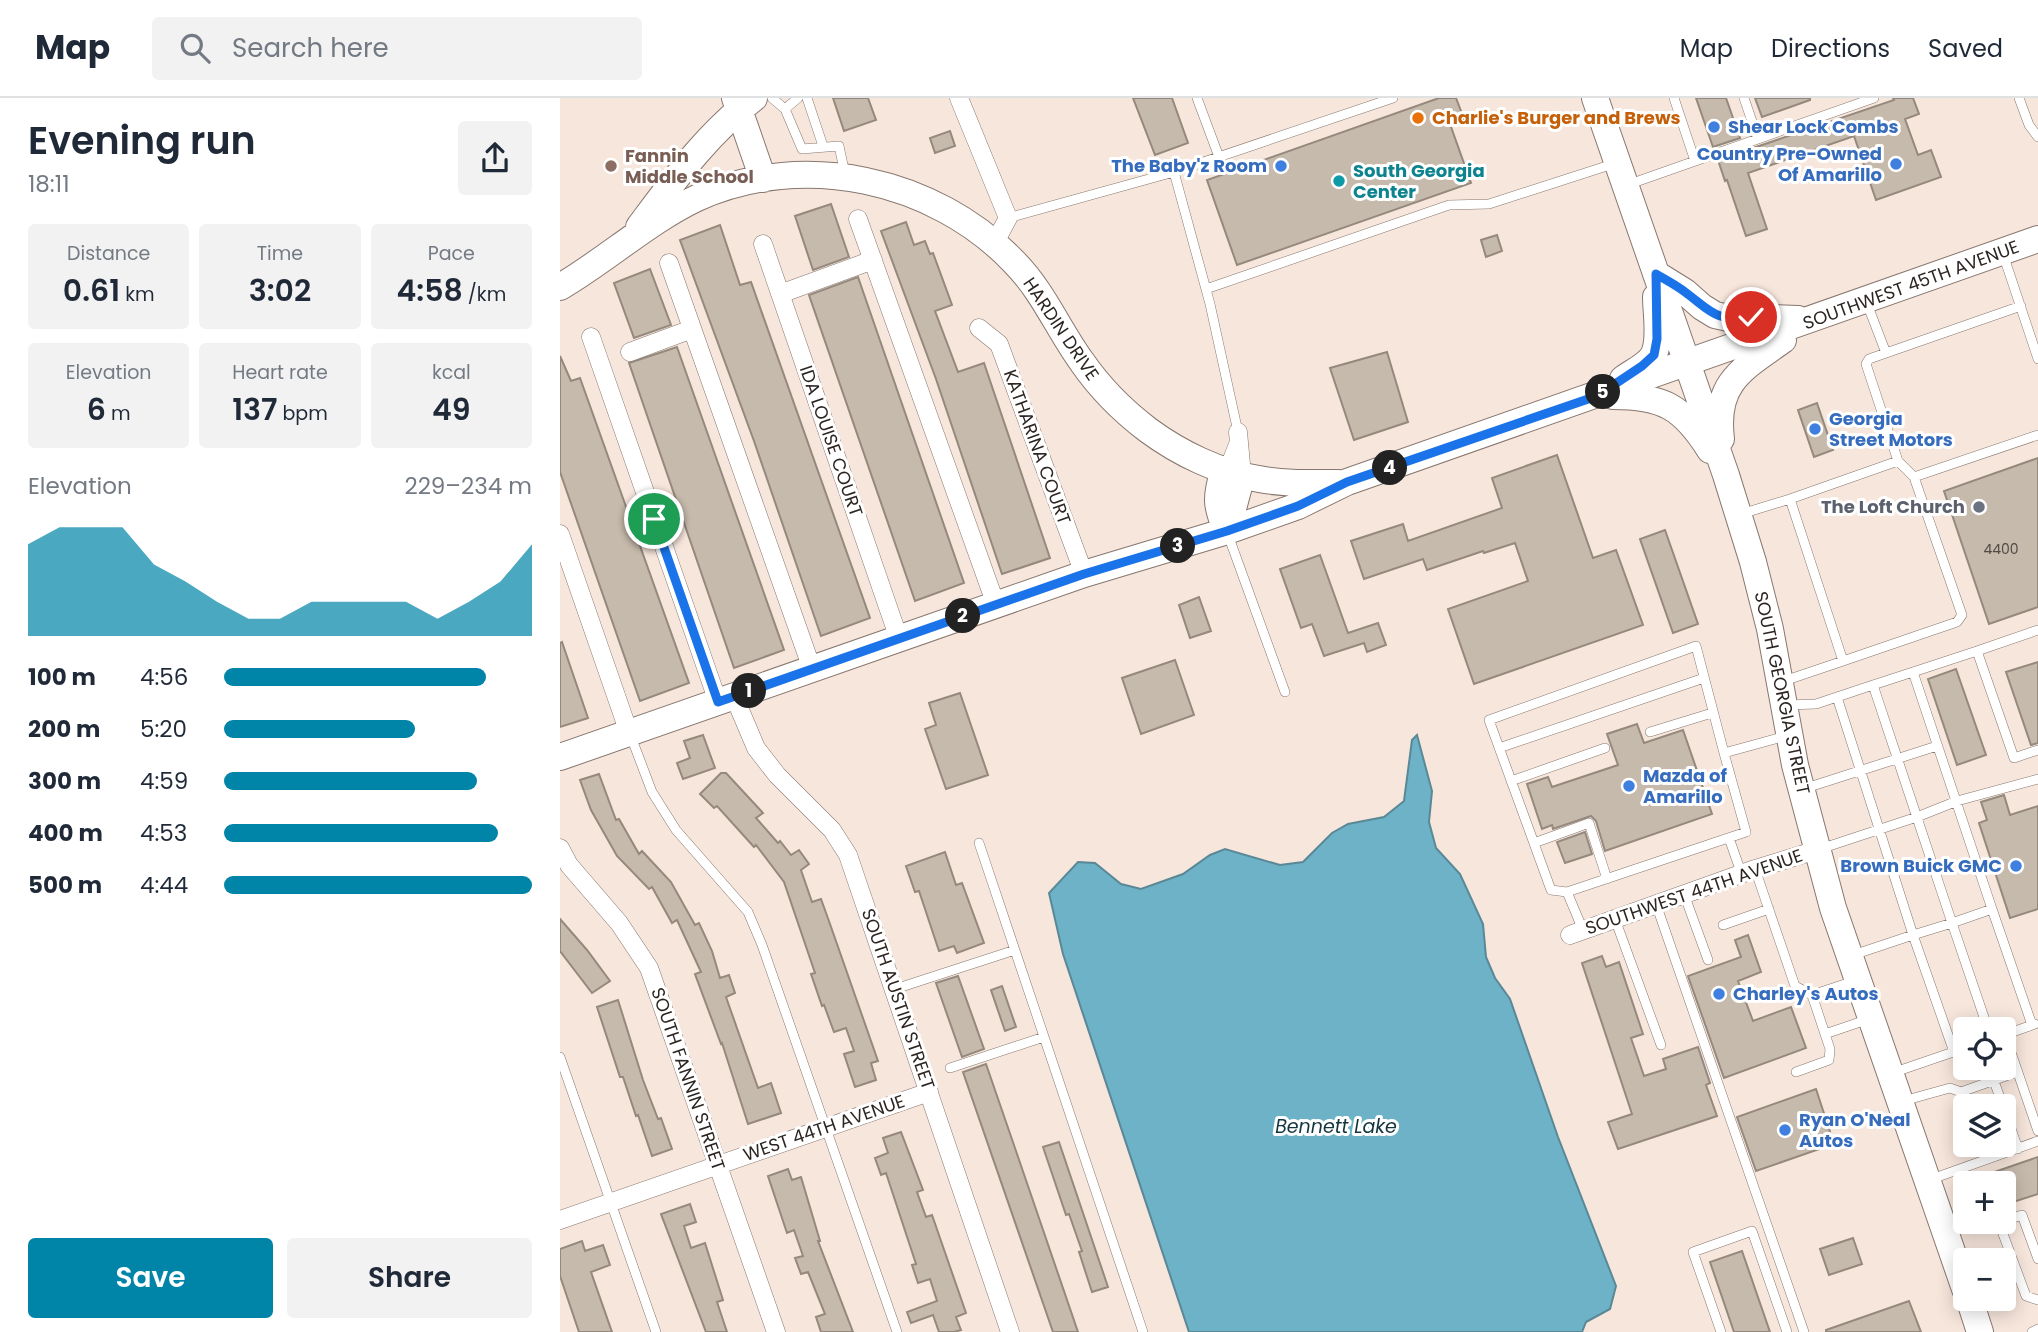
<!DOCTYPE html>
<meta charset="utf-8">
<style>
:root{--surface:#fff;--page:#f2f2f3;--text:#1f2937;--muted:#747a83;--line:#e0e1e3;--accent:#0084a7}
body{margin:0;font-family:Poppins,sans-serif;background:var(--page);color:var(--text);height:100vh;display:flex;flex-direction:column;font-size:26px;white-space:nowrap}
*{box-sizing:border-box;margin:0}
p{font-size:23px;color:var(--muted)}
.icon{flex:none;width:38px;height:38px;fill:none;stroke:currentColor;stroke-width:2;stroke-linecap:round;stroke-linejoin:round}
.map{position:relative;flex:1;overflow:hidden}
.side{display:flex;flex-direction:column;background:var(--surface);width:560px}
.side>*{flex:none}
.fabs{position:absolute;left:1393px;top:919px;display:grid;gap:14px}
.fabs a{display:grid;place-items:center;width:63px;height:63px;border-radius:7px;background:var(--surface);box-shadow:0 4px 18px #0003;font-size:35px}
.pin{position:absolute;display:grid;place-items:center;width:60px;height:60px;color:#fff;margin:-30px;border:4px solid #fff;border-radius:50%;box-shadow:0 2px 7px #0007}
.km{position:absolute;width:35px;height:35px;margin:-18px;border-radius:50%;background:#222;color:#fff;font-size:19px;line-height:35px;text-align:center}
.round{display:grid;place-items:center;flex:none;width:74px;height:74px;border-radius:7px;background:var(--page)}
.headline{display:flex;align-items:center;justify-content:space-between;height:119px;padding:0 28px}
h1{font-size:38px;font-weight:600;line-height:52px}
.metrics{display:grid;grid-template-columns:repeat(3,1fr);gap:10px;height:119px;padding:7px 28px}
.metrics div{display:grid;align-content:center;border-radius:7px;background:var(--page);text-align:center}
.metrics b{font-size:30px;font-weight:600}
.metrics small{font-size:19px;font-weight:400}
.metrics p{font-size:19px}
.chart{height:196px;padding:14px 28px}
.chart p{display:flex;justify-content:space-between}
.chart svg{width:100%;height:126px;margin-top:7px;fill:var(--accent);opacity:.7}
.button{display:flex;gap:14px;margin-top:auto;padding:14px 28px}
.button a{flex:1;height:80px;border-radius:7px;background:var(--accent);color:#fff;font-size:28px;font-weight:600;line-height:80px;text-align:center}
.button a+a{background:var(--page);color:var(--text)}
ul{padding:0 28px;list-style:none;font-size:23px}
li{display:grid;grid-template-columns:112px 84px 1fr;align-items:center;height:52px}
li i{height:18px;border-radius:9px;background:var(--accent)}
header{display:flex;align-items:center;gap:42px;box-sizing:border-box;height:98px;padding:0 35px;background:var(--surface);border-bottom:2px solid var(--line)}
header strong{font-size:33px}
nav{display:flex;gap:38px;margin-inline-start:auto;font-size:24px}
.search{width:490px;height:63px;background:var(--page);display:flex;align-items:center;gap:18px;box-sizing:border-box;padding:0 24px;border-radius:7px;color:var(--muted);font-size:26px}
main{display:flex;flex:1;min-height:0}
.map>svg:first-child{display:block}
.water{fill:#6db2c7;stroke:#5a8896;stroke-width:2}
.building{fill:#c6baac;stroke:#95897d;stroke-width:2}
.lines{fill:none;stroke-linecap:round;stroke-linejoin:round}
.lane-casing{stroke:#87776e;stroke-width:10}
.street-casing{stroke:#87776e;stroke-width:19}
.secondary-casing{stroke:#87776e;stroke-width:28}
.lane{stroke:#fff;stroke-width:9}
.street{stroke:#fff;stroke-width:18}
.secondary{stroke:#fff;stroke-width:26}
.route-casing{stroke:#fff;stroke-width:14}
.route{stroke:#1a73e8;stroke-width:9}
.food-dot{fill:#e8710a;stroke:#fff;stroke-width:2.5}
.shop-dot{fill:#3f7fe0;stroke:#fff;stroke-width:2.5}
.education-dot{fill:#8d6e63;stroke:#fff;stroke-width:2.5}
.culture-dot{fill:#0f9aa8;stroke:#fff;stroke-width:2.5}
.worship-dot{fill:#6b7280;stroke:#fff;stroke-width:2.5}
.labels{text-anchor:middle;stroke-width:6;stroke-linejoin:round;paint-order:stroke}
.number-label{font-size:14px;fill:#524a44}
.food-label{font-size:18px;font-weight:bold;fill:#c56008;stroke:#fff;text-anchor:start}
.shop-label{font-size:18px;font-weight:bold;fill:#366cbe;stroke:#fff;text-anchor:start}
.education-label{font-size:18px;font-weight:bold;fill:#785e54;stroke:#fff;text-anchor:start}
.culture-label{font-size:18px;font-weight:bold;fill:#0d838f;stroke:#fff;text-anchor:start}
.street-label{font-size:18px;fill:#2c2522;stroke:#fff}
.worship-label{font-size:18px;font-weight:bold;fill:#5b616d;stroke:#fff;text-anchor:end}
.water-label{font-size:19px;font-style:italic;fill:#13353f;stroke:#fff}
</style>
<header>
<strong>Map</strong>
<div class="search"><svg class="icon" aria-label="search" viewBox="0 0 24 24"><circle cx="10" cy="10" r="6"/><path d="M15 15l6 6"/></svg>Search here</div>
<nav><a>Map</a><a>Directions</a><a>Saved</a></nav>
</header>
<main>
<section class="side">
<div class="headline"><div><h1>Evening run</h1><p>18:11</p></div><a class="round"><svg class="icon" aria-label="share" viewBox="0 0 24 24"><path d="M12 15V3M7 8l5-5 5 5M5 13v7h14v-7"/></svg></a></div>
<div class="metrics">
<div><p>Distance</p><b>0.61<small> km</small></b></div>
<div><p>Time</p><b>3:02</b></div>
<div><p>Pace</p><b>4:58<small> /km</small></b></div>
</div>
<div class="metrics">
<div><p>Elevation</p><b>6<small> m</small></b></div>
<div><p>Heart rate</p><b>137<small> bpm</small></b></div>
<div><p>kcal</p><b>49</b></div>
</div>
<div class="chart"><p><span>Elevation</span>229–234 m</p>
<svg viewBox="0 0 160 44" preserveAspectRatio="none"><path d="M0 44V12L10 6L20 6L30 6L40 19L50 25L60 32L70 38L80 38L90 32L100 32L110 32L120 32L130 38L140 32L150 25L160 12V44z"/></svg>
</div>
<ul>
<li><b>100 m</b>4:56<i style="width:85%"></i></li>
<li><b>200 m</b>5:20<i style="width:62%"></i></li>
<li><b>300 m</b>4:59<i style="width:82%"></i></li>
<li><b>400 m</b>4:53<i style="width:89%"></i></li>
<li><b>500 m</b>4:44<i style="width:100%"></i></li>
</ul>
<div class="button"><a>Save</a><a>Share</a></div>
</section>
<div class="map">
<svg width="1478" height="1234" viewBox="0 0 1478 1234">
<rect width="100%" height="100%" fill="#f7e6dc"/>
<!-- water -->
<path class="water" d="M857,637L872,693L869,724L876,750L900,776L923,826L926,859L935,880L950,901L998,1039L1056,1188L1050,1211L1026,1224L1022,1234H629L503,856L489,795L518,764L535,765L561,786L581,791L623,776L650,757L665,751L720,767L743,764L772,735L788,726L824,719L844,703L852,642Z"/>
<!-- building -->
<path class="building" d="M273,0H308L316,22L284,33Z
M573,0H612L628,45L595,57Z
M879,0H896L904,21L890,26L911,85L677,167L647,82Z
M1136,0H1166L1180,40L1153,49Z
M1195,0H1250V2L1202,19Z
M1333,0H1353L1359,16L1345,21L1358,57L1371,52L1381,79L1316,102L1294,38L1188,75L1207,131L1186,138L1167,82L1165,83L1158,62L1334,2Z
M390,33L395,48L375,55L370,40Z
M271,106L289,159L253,172L235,118Z
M346,124L354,147L365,143L370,156L373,155L392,207L375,213L398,274L424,265L490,460L442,476L376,281L321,133Z
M160,127L180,187L191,184L310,520L261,538L194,343L120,142Z
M937,137L942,153L926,159L921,142Z
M90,171L111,227L74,240L54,185Z
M298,179L404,485L355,503L249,197Z
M117,249L224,552L174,570L69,265Z
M827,254L848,324L794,342L770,270Z
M0,258L11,283L20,280L129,585L80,603L0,374Z
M1257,305L1273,352L1254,359L1238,312Z
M997,357L1033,460L1056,452L1083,527L914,586L888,511L968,483L955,445L924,455L923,453L867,472L863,461L804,481L791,443L843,426L848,443L942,410L932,380Z
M1478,360V509L1429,526L1384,393Z
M1105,432L1138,526L1113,535L1080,441Z
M760,457L788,535L818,525L826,547L807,554L804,545L764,558L752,526L741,530L720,471Z
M639,499L651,533L630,540L619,507Z
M2,544L28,620L0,629V545Z
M615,562L634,617L581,636L562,580Z
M1478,564V645L1471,647L1446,574Z
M1396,571L1426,657L1397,667L1368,581Z
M400,595L428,677L386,691L365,631L376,627L369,605Z
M1077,626L1084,645L1123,632L1152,716L1045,753L1036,723L1031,718L993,731L992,727L982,731L967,686L988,679L992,689L1058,667L1047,636Z
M143,637L155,670L123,681L117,665L130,660L124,643Z
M161,675H166L203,715L196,720L218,745L220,743L231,757L239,752L249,766L241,772L252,804L261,801L270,826L318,963L311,965L316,982L295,989L284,956L294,953L286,930L274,934L264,907L262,908L251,876L255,875L224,784L196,747L194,749L157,708L154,710L140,696Z
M39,676L56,722L59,721L79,756L82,753L111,784L135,827L139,825L152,853L160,880L169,877L175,895L166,899L198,990L211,985L221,1015L188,1026L162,945L161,946L135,876L141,874L117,822L112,825L92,789L89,791L57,758L31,712L20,682Z
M1444,697L1450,717L1478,708V811L1450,820L1419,725L1427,722L1421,704Z
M1025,734L1032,756L1005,765L997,744Z
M385,754L396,787L402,785L424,845L397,855L394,848L379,853L359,793L355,794L346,768Z
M0,821L27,852L50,883L32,895L0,853Z
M1188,837L1201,874L1178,883L1193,923L1231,909L1246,950L1164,980L1128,878L1181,859L1175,842Z
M1042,858L1046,869L1059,864L1083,936L1071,940L1084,978L1106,971L1103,961L1138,949L1150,985L1146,987L1157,1018L1058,1051L1048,1024L1072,1016L1022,865Z
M398,878L424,951L402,959L376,885Z
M442,888L456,929L445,933L431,892Z
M58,902L83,982L98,1021L101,1020L112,1051L92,1058L78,1017L76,1018L63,979H60L37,909Z
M426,966L456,1053L518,1234H493L403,974Z
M1256,991L1274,1046L1196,1073L1177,1019Z
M341,1034L363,1092L357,1094L366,1119L372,1117L406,1215L396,1219L401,1232L394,1234H379L373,1217L351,1225L347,1214L377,1203L370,1181L358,1185L352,1167L356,1166L326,1075L321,1077L315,1060L328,1055L323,1040Z
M499,1044L548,1189L532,1194L519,1154L522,1153L509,1116L506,1117L483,1049Z
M1478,1059V1096L1444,1107V1085H1409L1408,1083Z
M228,1071L232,1082L241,1079L260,1143H258L293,1234H261L256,1219L265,1216L248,1174L241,1176L235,1160L243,1158L234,1132L227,1135L208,1078Z
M130,1106L136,1124L124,1128L131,1150L145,1145L163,1202L157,1204L167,1234H146L101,1116Z
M1293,1140L1302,1166L1269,1177L1260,1151Z
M22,1143L25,1153L43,1147L50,1167L31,1174L52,1234H19L0,1178V1151Z
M1182,1153L1210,1234H1174L1150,1164Z
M1349,1203L1361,1234H1266V1232Z"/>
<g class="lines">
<!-- lane casing -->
<g class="lane-casing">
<path id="lane" d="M212,0L225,11L238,0
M247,0L263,48
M637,0L659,59
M1114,0L1135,63
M1184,0L1198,41
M1459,0L1469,27L1478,39
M225,11L242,51L279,48L285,76
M614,74L650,206L678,334L664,370
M1067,87L1314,0
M448,120L614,74L833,0
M1443,156L1478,261
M646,191L889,107L929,106L1053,66
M1306,203L1326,255L1309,261L1306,266L1338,363L1354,379L1478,337
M1326,255L1461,208
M1181,416L1230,401
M667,434L725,594
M1417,553L1478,532
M1283,563L1397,524L1402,517L1354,379
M1353,574L1417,553L1454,660L1478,652
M1221,584L1283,563L1230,401L1338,363
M1313,587L1353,574L1432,811
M1226,607L1256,606L1313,587L1392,825L1353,837L1277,599
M1090,634L1152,615
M70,636L92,694L116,732L188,814L202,847L337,1234
M939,650L1144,580
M1164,655L1136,548L929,622L991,792L1007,794L1186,734L1164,655L1226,638
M951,683L1045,650
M1243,691L1377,648
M1169,740L1182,777
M419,745L583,1234
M974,745L1029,725L1047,781
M1260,751L1357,719L1397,703L1478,681
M1195,771L1235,888L1252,897L1270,951L1269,962L1236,974
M1007,794L1023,832
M1124,796L1148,862
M1096,806L1244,1234
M1055,821L1101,947
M1163,827L1209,811
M1293,857L1353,837L1394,954
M335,891L455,852
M1252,897L1297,882
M1428,931L1392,825L1432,811L1472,927
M1265,936L1309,921
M1444,937L1475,926
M1445,937L1478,1033
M0,959L96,1234
M390,970L484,939
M1332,975L1405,950
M1434,983L1443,1008
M1343,1003L1390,990L1401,994
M1407,1008L1401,994L1457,974
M1444,1010L1458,1051
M1421,1046L1427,1061
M1369,1082L1478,1043
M1444,1123L1462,1117L1478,1161
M1443,1124L1439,1125L1466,1198L1478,1202
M1161,1234L1133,1154L1192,1133L1227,1234
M1472,1234L1478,1231"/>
</g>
<!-- street casing -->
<g class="street-casing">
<path id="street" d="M399,0L448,120L434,146
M298,121L436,507
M203,146L339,541
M109,165L252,571
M220,196L313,162
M419,230L439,246L524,476
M31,239L158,604
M70,254L132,231
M678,334L682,377
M0,436L69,635
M174,598L196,650L217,677L272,732L288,757L450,1234
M0,750L9,767L59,825L89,870L216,1234
M1010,837L1195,771L1257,752
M0,1122L369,994"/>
</g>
<!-- secondary casing -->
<g class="secondary-casing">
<path id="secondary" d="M175,0L203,81
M1035,0L1166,377L1193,464L1210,531L1235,667L1273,810L1405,1191
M79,129C115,81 146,37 194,0
M1096,176L1125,194L1142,209L1155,217L1173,221L1191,219L1238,221
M0,189C46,162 90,122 137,100C243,52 375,81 454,164C483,193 498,231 522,264C540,290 563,313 588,332C619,355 660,375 699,381C725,386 751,385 778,385
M1063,281C1072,274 1089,267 1094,256C1101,240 1096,215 1096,199
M1053,298C1103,298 1123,309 1150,352
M1161,341C1154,285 1182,271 1223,242
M664,371C656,398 655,407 667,433
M667,433L682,377
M0,659L524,476L667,433L738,408L787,384L1478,141
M1409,1200L1420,1234"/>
</g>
<!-- lane -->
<use href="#lane" class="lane"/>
<!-- street -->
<use href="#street" class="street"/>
<!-- secondary -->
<use href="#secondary" class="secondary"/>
</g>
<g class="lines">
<!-- route casing -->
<g class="route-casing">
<path id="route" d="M94,421L158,604L524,476L667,433L738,408L787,384L1037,298L1082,268L1094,257L1097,241L1096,176C1106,182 1116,187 1125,194C1152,214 1154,223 1191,219"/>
</g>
<!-- route -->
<use href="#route" class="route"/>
</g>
<!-- markers -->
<circle class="food-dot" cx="858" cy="20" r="7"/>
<g class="shop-dot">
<circle cx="1154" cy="29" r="7"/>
<circle cx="1336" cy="66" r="7"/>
<circle cx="721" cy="68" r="7"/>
<circle cx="1255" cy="331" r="7"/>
<circle cx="1069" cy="688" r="7"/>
<circle cx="1456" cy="768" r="7"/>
<circle cx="1159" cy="896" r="7"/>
<circle cx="1225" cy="1032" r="7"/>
</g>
<circle class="education-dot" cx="51" cy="68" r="7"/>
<circle class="culture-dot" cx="779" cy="83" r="7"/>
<circle class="worship-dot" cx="1419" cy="409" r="7"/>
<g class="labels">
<!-- number labels -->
<g class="number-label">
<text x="1441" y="456">4400</text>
</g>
<!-- food labels -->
<g class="food-label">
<text x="872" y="26">Charlie's Burger and Brews</text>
</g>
<!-- shop labels -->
<g class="shop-label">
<text x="1168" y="35">Shear Lock Combs</text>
<text x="1322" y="62" text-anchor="end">Country Pre-Owned<tspan x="1322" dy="21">Of Amarillo</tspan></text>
<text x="707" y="74" text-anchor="end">The Baby'z Room</text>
<text x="1269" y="327">Georgia<tspan x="1269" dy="21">Street Motors</tspan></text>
<text x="1083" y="684">Mazda of<tspan x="1083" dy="21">Amarillo</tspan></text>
<text x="1442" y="774" text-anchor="end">Brown Buick GMC</text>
<text x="1173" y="902">Charley's Autos</text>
<text x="1239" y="1028">Ryan O'Neal<tspan x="1239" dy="21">Autos</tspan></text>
</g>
<!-- education labels -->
<g class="education-label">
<text x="65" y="64">Fannin<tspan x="65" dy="21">Middle School</tspan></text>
</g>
<!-- culture labels -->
<g class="culture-label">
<text x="793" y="79">South Georgia<tspan x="793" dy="21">Center</tspan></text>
</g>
<!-- street labels -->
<g class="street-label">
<text transform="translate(1351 187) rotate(-20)" y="6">SOUTHWEST 45TH AVENUE</text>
<text transform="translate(501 231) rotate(56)" y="6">HARDIN DRIVE</text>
<text transform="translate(271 343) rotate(71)" y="6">IDA LOUISE COURT</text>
<text transform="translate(477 349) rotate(70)" y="6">KATHARINA COURT</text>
<text transform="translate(1222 595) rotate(78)" y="6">SOUTH GEORGIA STREET</text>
<text transform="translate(1134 794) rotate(-19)" y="6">SOUTHWEST 44TH AVENUE</text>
<text transform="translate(338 901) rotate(71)" y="6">SOUTH AUSTIN STREET</text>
<text transform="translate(128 981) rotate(71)" y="6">SOUTH FANNIN STREET</text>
<text transform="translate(264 1030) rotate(-19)" y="6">WEST 44TH AVENUE</text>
</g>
<!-- worship labels -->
<g class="worship-label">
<text x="1405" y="415">The Loft Church</text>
</g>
<!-- water labels -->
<g class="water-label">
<text x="776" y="1035">Bennett Lake</text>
</g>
</g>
</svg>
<div class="fabs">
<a><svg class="icon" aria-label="locate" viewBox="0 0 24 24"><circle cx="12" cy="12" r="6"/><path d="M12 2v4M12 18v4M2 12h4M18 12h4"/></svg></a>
<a><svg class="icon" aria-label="layers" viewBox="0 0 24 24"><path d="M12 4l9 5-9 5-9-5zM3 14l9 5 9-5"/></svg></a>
<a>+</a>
<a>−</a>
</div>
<div class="pin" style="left:94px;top:421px;background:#1e9e55"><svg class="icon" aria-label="arrive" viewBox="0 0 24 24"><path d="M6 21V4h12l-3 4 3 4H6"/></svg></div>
<div class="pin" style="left:1191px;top:219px;background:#d93025"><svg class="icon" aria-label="check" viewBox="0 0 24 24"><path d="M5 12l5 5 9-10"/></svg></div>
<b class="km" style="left:189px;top:593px">1</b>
<b class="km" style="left:403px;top:518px">2</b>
<b class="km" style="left:618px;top:448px">3</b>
<b class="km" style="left:830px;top:370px">4</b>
<b class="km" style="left:1043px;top:294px">5</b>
</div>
</main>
